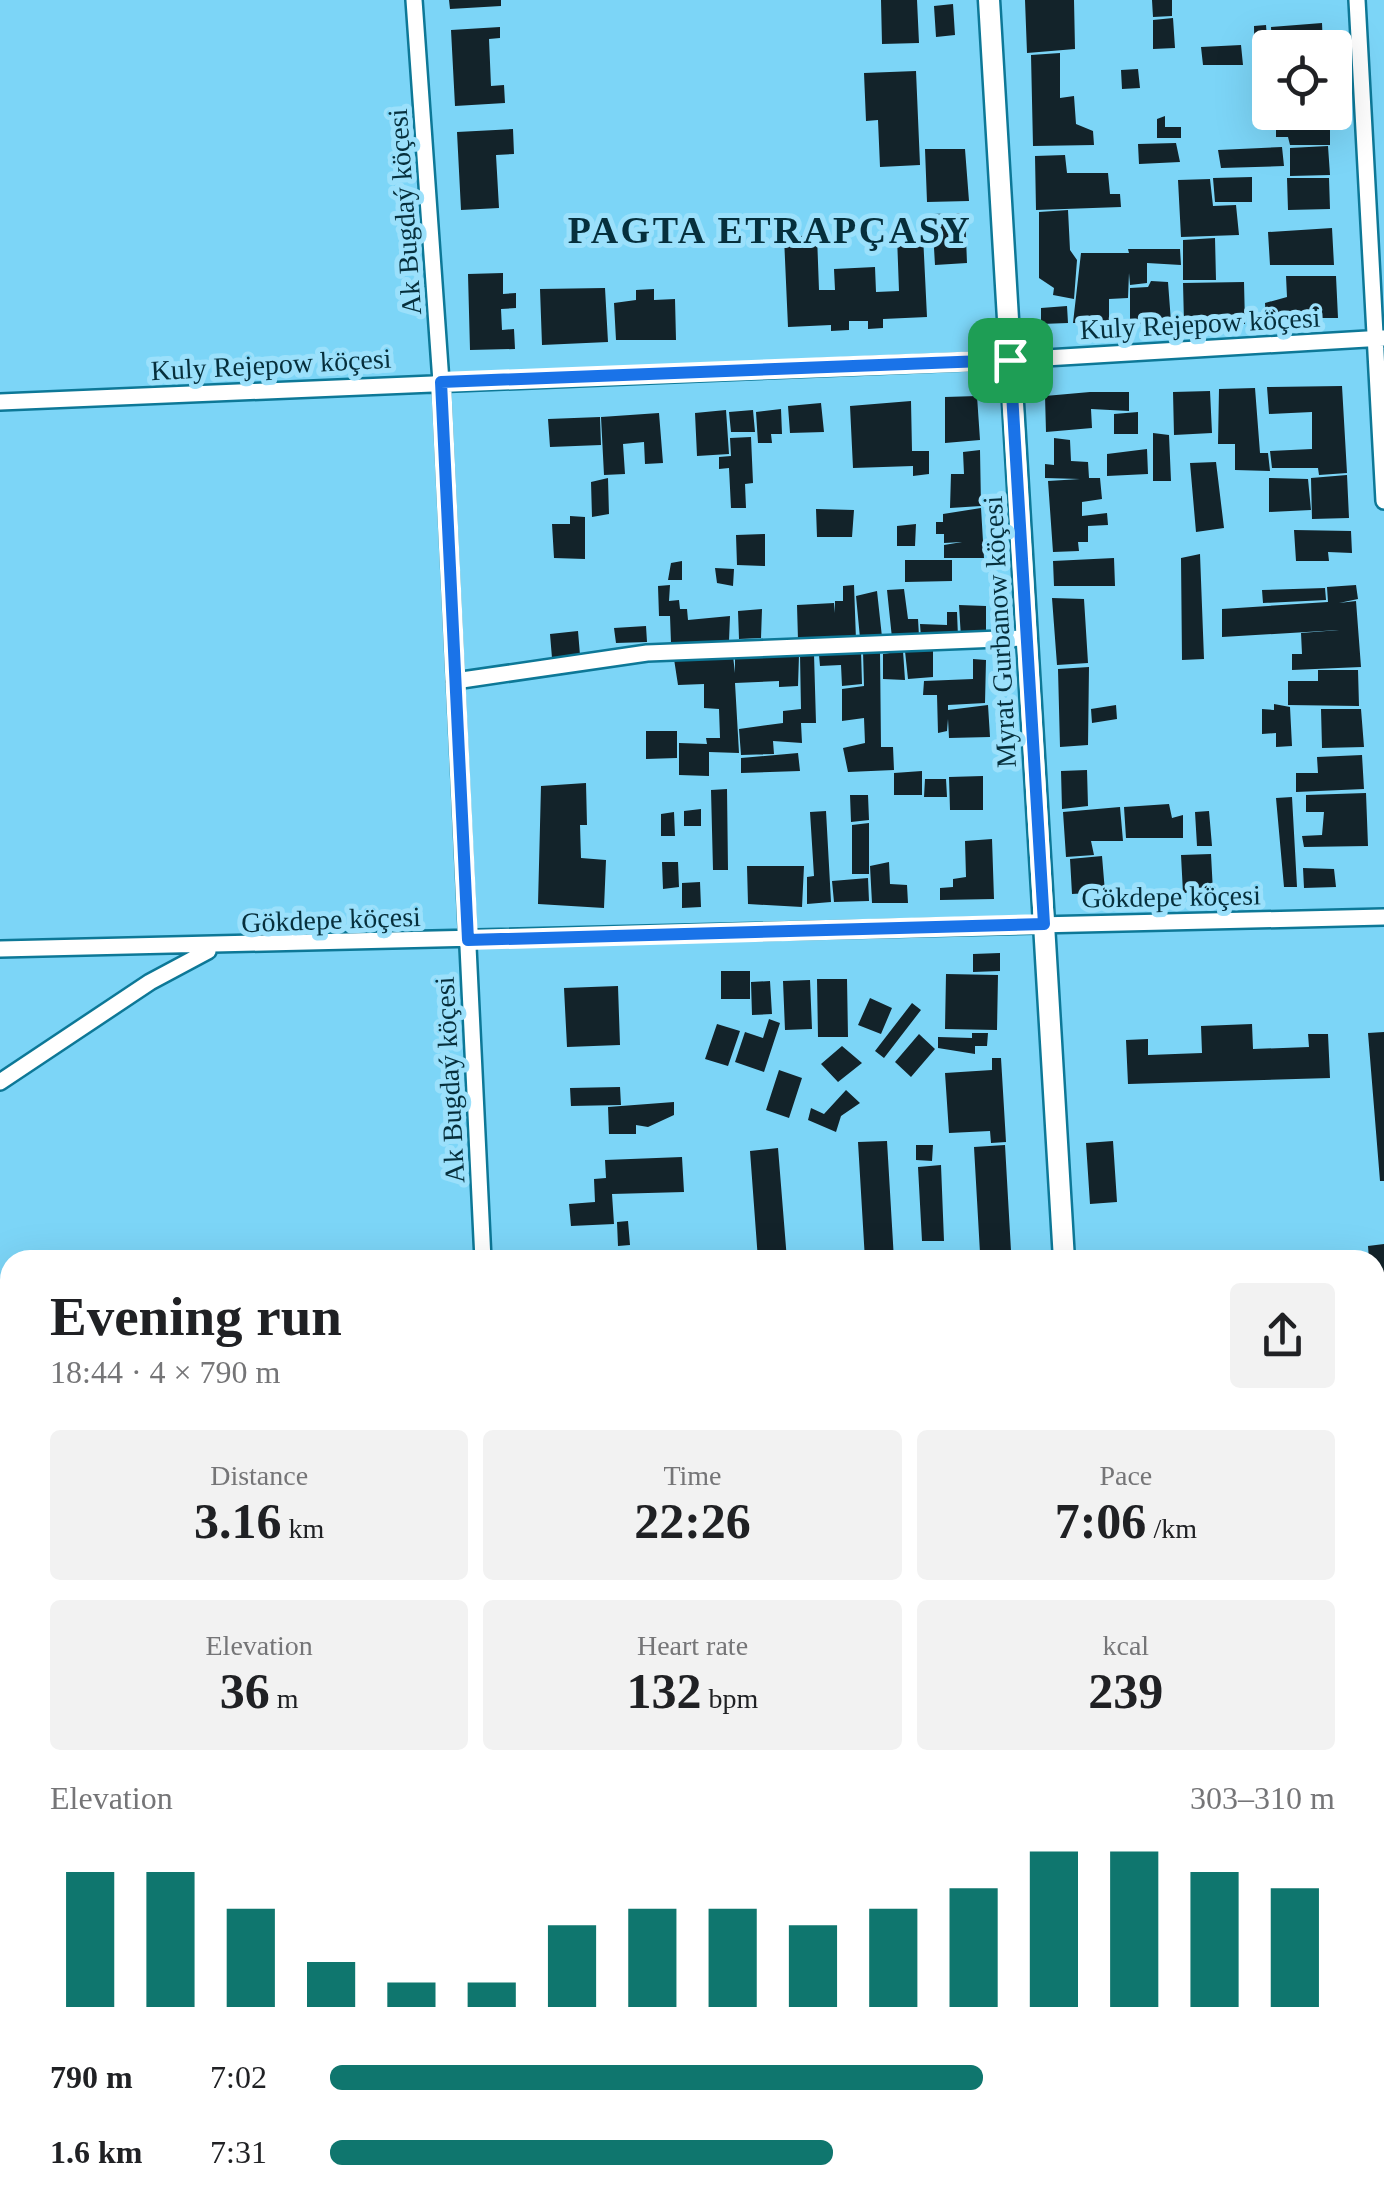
<!DOCTYPE html>
<meta charset="utf-8">
<style>
:root{--surface:#fff;--page:#f2f2f2;--text:#202124;--muted:#757577;--accent:#0f766e}
body{margin:0;font-family:Georgia,serif;background:var(--page);color:var(--text);height:100vh;display:flex;flex-direction:column;font-size:38px;white-space:nowrap}
*{box-sizing:border-box;margin:0}
p{font-size:32px;color:var(--muted)}
.icon{flex:none;width:55px;height:55px;fill:none;stroke:currentColor;stroke-width:2;stroke-linecap:round;stroke-linejoin:round}
.map{position:relative;flex:1;overflow:hidden}
.panel{position:absolute;left:0px;top:1250px;width:1385px;height:962px;display:flex;flex-direction:column;background:var(--surface);border-radius:30px 30px 0 0;box-shadow:0 10px 40px #0002}
.panel>*{flex:none}
.fabs{position:absolute;left:1252px;top:30px;display:grid;gap:20px}
.fabs a{display:grid;place-items:center;width:100px;height:100px;border-radius:10px;background:var(--surface);box-shadow:0 10px 40px #0002;font-size:50px}
.pin{position:absolute;display:grid;place-items:center;width:85px;height:85px;color:#fff;margin:-42px;border-radius:20px;box-shadow:0 5px 15px #0006}
.round{display:grid;place-items:center;flex:none;width:105px;height:105px;border-radius:10px;background:var(--page)}
.summary{display:flex;align-items:center;justify-content:space-between;height:170px;padding:0 50px}
h1{font-size:55px;font-weight:700;line-height:75px}
.figures{display:grid;grid-template-columns:repeat(3,1fr);gap:15px;height:170px;padding:10px 50px}
.figures div{display:grid;align-content:center;border-radius:10px;background:var(--page);text-align:center}
.figures b{font-size:50px;font-weight:700}
.figures small{font-size:28px;font-weight:400}
.figures p{font-size:28px}
.chart{height:280px;padding:20px 50px}
.chart p{display:flex;justify-content:space-between}
.chart svg{width:100%;height:180px;margin-top:10px;stroke:var(--accent);stroke-width:6}
ul{padding:0 50px;list-style:none;font-size:32px}
li{display:grid;grid-template-columns:160px 120px 1fr;align-items:center;height:75px}
li i{height:25px;border-radius:12px;background:var(--accent)}
.map>svg:first-child{display:block}
.built{fill:#64c9ed}
.building{fill:#13232a}
.lines{fill:none;stroke-linecap:round;stroke-linejoin:round}
.minor-casing{stroke:#0d7897;stroke-width:20}
.tertiary-casing{stroke:#0d7897;stroke-width:25}
.minor{stroke:#fff;stroke-width:15}
.tertiary{stroke:#fff;stroke-width:20}
.rail-casing{stroke:#4689a2;stroke-width:10}
.rail{stroke:#9be0fb;stroke-width:6;stroke-dasharray:19;stroke-linecap:butt}
.route-casing{stroke:#fff;stroke-width:20}
.route{stroke:#1a73e8;stroke-width:12}
.labels{text-anchor:middle;stroke-width:10;stroke-linejoin:round;paint-order:stroke}
.street-label{font-size:28px;fill:#062f3c;stroke:#9be0fb}
.district-label{font-size:38px;font-weight:bold;letter-spacing:2.5px;fill:#062f3c;stroke:#9be0fb}
</style>
<div class="map">
<svg width="1384" height="2211" viewBox="0 0 1384 2211">
<rect width="100%" height="100%" fill="#7cd5f7"/>
<!-- built -->
<path class="built" d="M1375,1303L1384,1313V2211H1105L1104,2203L1375,2202Z"/>
<!-- building -->
<path class="building" d="M449,0H501V6L450,9Z
M881,0H917L919,43L882,44Z
M1025,0H1074L1075,49L1027,53Z
M1152,0H1172V16L1153,17Z
M953,4L955,35L936,37L934,6Z
M1173,18L1175,48L1153,49V20Z
M1322,23L1323,48H1272L1271,27Z
M1266,25L1270,77H1255L1254,26Z
M500,27V38L489,39L491,86L504,85L505,103L455,106L451,30Z
M1241,45L1243,65H1203L1201,47Z
M1060,53V98L1074,96L1076,124L1093,131L1094,145L1033,146L1031,55Z
M1138,69L1140,88L1122,89L1121,70Z
M916,71L920,165L880,167L878,120L866,121L864,73Z
M1330,112V145H1290L1288,137H1276V113Z
M1165,116V127H1181V138H1157V119Z
M513,129L514,154L496,155L499,208L461,210L457,132Z
M1176,143L1180,162L1139,164L1138,144Z
M1328,146L1330,175L1290,176V148Z
M1282,147L1284,166L1221,168L1218,150Z
M925,149H965L969,201L927,202Z
M1065,155L1067,173H1108L1110,194H1120L1121,207L1036,210L1035,156Z
M1252,177V202H1215L1213,178Z
M1287,178H1329L1330,209L1288,210Z
M1210,179L1213,206L1236,205L1239,235L1181,237L1178,180Z
M1068,210L1070,250L1077,260L1074,299L1053,295L1054,288L1039,278V212Z
M965,213L967,263L935,265L932,214Z
M1332,228L1334,265H1270L1268,232Z
M817,235L819,290H835L834,269L875,267L876,292L899,291L897,236L923,235L927,317L883,319V328L868,329V321H849V330L831,331V325L788,327L784,237Z
M1215,238L1216,280H1183V240Z
M1128,249H1180L1181,265L1147,263V283L1130,285L1129,273L1128,298L1109,299V323H1073L1081,253H1129Z
M503,273V294L516,293V308L501,309L502,330L514,329L515,349L470,350L468,274Z
M1286,276H1336L1338,318H1266L1265,303L1287,297Z
M1151,281L1168,282L1171,322L1130,324V288L1148,287Z
M1244,282L1245,324L1184,323L1183,283Z
M605,288L608,342L542,345L540,289Z
M654,289V300L675,299L676,340H616L614,303L636,300V290Z
M1067,306L1068,323L1041,324V308Z
M1342,386L1347,473L1319,475L1318,468H1272L1270,451L1312,449V412L1269,414L1267,387Z
M1255,388L1260,453H1268L1270,471L1235,470V444H1218L1219,389Z
M1210,391L1212,433L1174,435L1173,392Z
M1090,392H1129V411L1091,409L1092,428L1046,432L1045,396Z
M977,396L980,440L945,443V397Z
M911,401L912,451H929V474L913,476V466L853,468L850,406Z
M821,403L824,432L790,433L788,406Z
M781,409L782,434H771L772,443H758L756,412Z
M726,410L729,454L697,456L695,413Z
M753,410L755,432H731L729,412Z
M1138,412V434H1114V414Z
M659,413L663,463L645,464L644,442L623,444L625,474L604,475L601,417Z
M600,417L601,445L550,447L548,419Z
M1153,433L1169,435L1171,481H1153Z
M751,437L753,483L745,484L746,508H731L729,468L719,469V457L731,456L730,438Z
M1054,438L1070,440L1071,461L1088,462L1089,478H1100L1102,499L1082,502V516L1107,513L1108,525L1088,526V542H1078L1079,551L1053,552L1048,481L1080,479L1045,478V464L1054,465Z
M1147,449L1148,474L1107,476V454Z
M980,450L981,506L950,508L951,474H964L963,452Z
M1216,462L1224,528L1196,532L1190,463Z
M1347,475L1349,518L1312,519L1311,478Z
M608,478L609,514L592,517L591,482Z
M1269,478L1308,479L1311,510L1269,512Z
M981,508L984,558H944V545L962,542L944,543V534H936V522H943V514Z
M816,509L854,510L852,537H817Z
M570,516L585,517V559L554,558L552,524H570Z
M916,524L915,546H897V526Z
M1294,530L1351,531L1352,553L1328,552L1329,561H1296Z
M765,534V566L737,565L736,535Z
M1200,554L1204,659L1182,660L1181,558Z
M1114,558L1115,586H1054L1053,561Z
M905,560H952V581L905,582Z
M682,561V580H668L671,563Z
M715,568L734,569L733,586L717,583Z
M670,585L669,601L679,600L680,609H687L688,620L730,616L729,641L671,643L670,616H659L658,586Z
M854,585L856,640H798L797,605L834,603L835,613V601H843V586Z
M1356,585L1358,599L1339,603L1356,601L1361,667L1292,670V654H1302L1301,633L1339,630L1222,637V609L1328,602L1327,587Z
M1325,588L1326,600L1263,603L1262,590Z
M904,589L908,619H918L919,636L892,638L887,590Z
M877,591L882,637L860,638L856,596Z
M1052,598L1084,599L1088,663L1057,665Z
M959,605L986,606V638H961Z
M762,609L761,638L739,639L738,611Z
M947,612H957L958,637L921,638L920,624L947,625Z
M646,626L647,642L616,643L614,628Z
M578,631L580,655L552,658L550,634Z
M933,649V677L908,679L905,651Z
M861,651L862,684L842,686L841,665L820,666L819,655Z
M863,651H880L881,747H893L894,770L848,772L843,748L865,743L864,718L842,721V689L864,686Z
M903,651L905,680L883,679V654Z
M814,654L816,723H801L802,743L773,741L774,754L741,755L739,729L783,723V711L801,709L800,655Z
M735,655H799L798,686L779,687V681L735,683L739,753L709,752V776L679,775V743L707,744L706,738H720L719,709L704,708V684L678,685L674,659L733,656L735,673Z
M973,659L986,660L985,703L948,705V710L988,705L990,737L949,738L948,719L947,731L938,733L937,695H923L924,681L973,679Z
M1089,667L1088,745L1060,747L1058,669Z
M1318,670H1358L1359,706L1288,705V681H1318Z
M1274,704L1290,707L1292,746L1276,747V733L1262,734V709L1274,710Z
M1116,705L1117,719L1092,723L1091,709Z
M1321,709H1361L1364,747L1322,748Z
M646,731H677V758L646,759Z
M798,753L800,771L741,773V758Z
M1362,755L1364,789L1296,792V773H1318L1317,757Z
M1087,770L1088,806L1062,809L1061,771Z
M922,771V795H894V773Z
M983,776V810H950L949,777Z
M925,779H946L947,797H924Z
M586,783L587,825H580L581,858L606,860L604,908L538,904L541,786Z
M727,789L728,870H713L711,790Z
M1366,793L1368,846L1304,847L1302,836L1322,835L1324,812H1306V795Z
M850,795H868L869,820L851,822Z
M1292,797L1297,887H1284L1276,798Z
M1169,804L1172,818L1183,815V838H1126L1124,807Z
M1120,807L1123,841H1091L1094,855L1066,857L1063,812Z
M701,809V826H684V811Z
M826,811L831,902L807,904V877L814,876L810,812Z
M1209,811L1212,846H1197L1195,812Z
M674,812L675,836H661V814Z
M869,823V874H852V825Z
M992,839L994,899L940,900V888L953,887V879L966,877L965,841Z
M1211,854L1213,892L1183,893L1181,855Z
M1102,856L1105,892L1072,894L1070,859Z
M662,862H678L679,887L663,889Z
M889,862L890,884L907,885L908,903H872L870,866Z
M747,866H804L802,907L748,904Z
M1303,868L1334,869L1336,887L1304,888Z
M868,878L869,901L834,902L832,881Z
M700,882L701,907L682,908V883Z
M1000,953V971L973,972V954Z
M721,971H750V999H721Z
M946,974L998,975L997,1030L945,1029Z
M817,979H847L848,1037H818Z
M810,980L812,1029L785,1030L783,981Z
M770,981L772,1014L752,1015L751,982Z
M618,986L620,1045L567,1047L564,988Z
M870,998L892,1008L881,1034L858,1025Z
M912,1003L921,1010L884,1058L875,1051Z
M769,1019L780,1023L764,1072L735,1062L745,1032L763,1038Z
M717,1024L740,1031L728,1066L705,1059Z
M1252,1024L1253,1049L1309,1047L1308,1034H1328L1330,1078L1128,1084L1126,1040L1148,1039V1055L1202,1053L1201,1026Z
M1384,1032V1181H1380L1368,1033Z
M972,1033H988L987,1046H975V1054L938,1048V1037L972,1038Z
M919,1034L935,1049L911,1077L895,1062Z
M842,1046L862,1063L838,1082L821,1064Z
M992,1058H1001L1006,1142L991,1143L990,1131L949,1133L945,1073L992,1070Z
M779,1070L802,1078L789,1118L766,1110Z
M620,1087L621,1105L571,1106L570,1088Z
M846,1090L860,1103L841,1116L836,1132L808,1120L811,1108L824,1114Z
M674,1102V1115L648,1127L636,1125V1134H609L608,1107Z
M887,1141L894,1260H865L858,1142Z
M1113,1141L1117,1202L1090,1204L1086,1143Z
M916,1145H933L932,1161L916,1160Z
M1005,1145L1011,1251L980,1253L974,1147Z
M778,1148L787,1260H758L750,1151Z
M682,1157L684,1192L612,1194L614,1224L571,1226L569,1204L595,1202L594,1179L606,1178L605,1160Z
M941,1165L944,1241H922L918,1167Z
M628,1221L630,1245L618,1246L617,1222Z
M1384,1244V1305L1375,1306V1260H1369L1368,1246Z
M1384,1467V1504L1375,1505V1468Z
M1378,1570L1384,1580V1623L1375,1628Z
M1384,1985V2085L1375,2092V1991Z
M10,2009V2202H152V2211H0V2010Z
M430,2202H550L551,2211H430Z
M1159,2202H1258L1259,2211H1159Z"/>
<g class="lines">
<!-- minor casing -->
<g class="minor-casing">
<path id="minor" d="M414,0L441,382L483,1260
M1357,0L1384,501
M0,402L1010,360L1384,338
M455,681L647,653L1027,638
M0,949L1384,917
M0,1082L150,982L208,951"/>
</g>
<!-- tertiary casing -->
<g class="tertiary-casing">
<path id="tertiary" d="M989,0L1064,1260
M1142,2202V2211"/>
</g>
<!-- minor -->
<use href="#minor" class="minor"/>
<!-- tertiary -->
<use href="#tertiary" class="tertiary"/>
<!-- rail casing -->
<g class="rail-casing">
<path id="rail" d="M1375,1787L1384,1781
M1375,1822L1384,1816
M1375,2102L1384,2096"/>
</g>
<!-- rail -->
<use href="#rail" class="rail"/>
</g>
<g class="lines">
<!-- route casing -->
<g class="route-casing">
<path id="route" d="M1010,360L1044,924L468,940L441,382Z"/>
</g>
<!-- route -->
<use href="#route" class="route"/>
</g>
<g class="labels">
<!-- street labels -->
<g class="street-label">
<text transform="translate(404 212) rotate(-94)" y="10">Ak Bugdaý köçesi</text>
<text transform="translate(1200 323) rotate(-3)" y="10">Kuly Rejepow köçesi</text>
<text transform="translate(271 364) rotate(-3)" y="10">Kuly Rejepow köçesi</text>
<text transform="translate(999 632) rotate(-93)" y="10">Myrat Gurbanow köçesi</text>
<text transform="translate(1171 896) rotate(-1)" y="10">Gökdepe köçesi</text>
<text transform="translate(331 919) rotate(-2)" y="10">Gökdepe köçesi</text>
<text transform="translate(449 1080) rotate(-93)" y="10">Ak Bugdaý köçesi</text>
</g>
<!-- district labels -->
<g class="district-label">
<text x="770" y="243">PAGTA ETRAPÇASY</text>
</g>
</g>
</svg>
<div class="fabs">
<a><svg class="icon" aria-label="locate" viewBox="0 0 24 24"><circle cx="12" cy="12" r="6"/><path d="M12 2v4M12 18v4M2 12h4M18 12h4"/></svg></a>
</div>
<div class="pin" style="left:1010px;top:360px;background:#1e9e55"><svg class="icon" aria-label="arrive" viewBox="0 0 24 24"><path d="M6 21V4h12l-3 4 3 4H6"/></svg></div>
<section class="panel">
<div class="summary"><div><h1>Evening run</h1><p>18:44 · 4 × 790 m</p></div><a class="round"><svg class="icon" aria-label="share" viewBox="0 0 24 24"><path d="M12 15V3M7 8l5-5 5 5M5 13v7h14v-7"/></svg></a></div>
<div class="figures">
<div><p>Distance</p><b>3.16<small> km</small></b></div>
<div><p>Time</p><b>22:26</b></div>
<div><p>Pace</p><b>7:06<small> /km</small></b></div>
</div>
<div class="figures">
<div><p>Elevation</p><b>36<small> m</small></b></div>
<div><p>Heart rate</p><b>132<small> bpm</small></b></div>
<div><p>kcal</p><b>239</b></div>
</div>
<div class="chart"><p><span>Elevation</span>303–310 m</p>
<svg viewBox="0 0 160 44" preserveAspectRatio="none"><path d="M5 44V11M15 44V11M25 44V20M35 44V33M45 44V38M55 44V38M65 44V24M75 44V20M85 44V20M95 44V24M105 44V20M115 44V15M125 44V6M135 44V6M145 44V11M155 44V15"/></svg>
</div>
<ul>
<li><b>790 m</b>7:02<i style="width:65%"></i></li>
<li><b>1.6 km</b>7:31<i style="width:50%"></i></li>
</ul>
</section>
</div>
